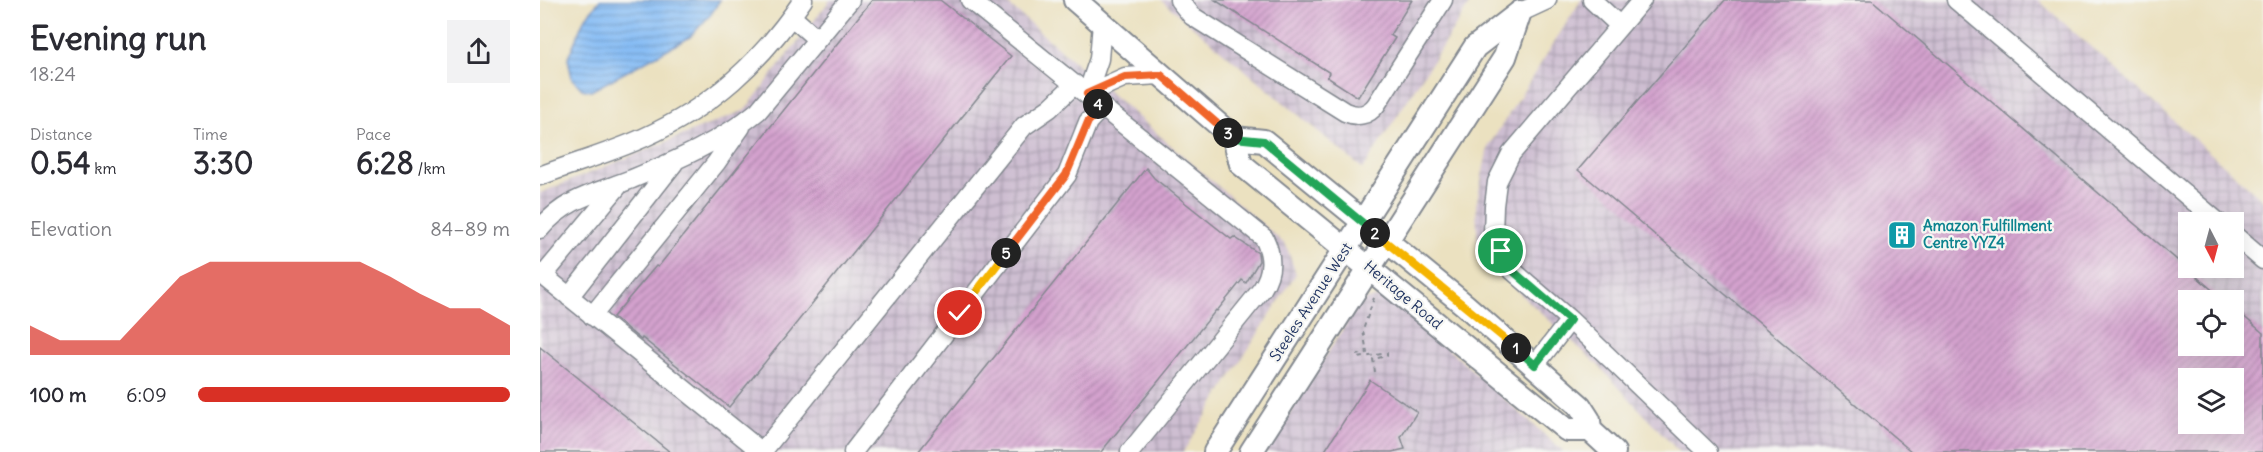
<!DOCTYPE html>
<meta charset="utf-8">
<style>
:root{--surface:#fff;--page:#f2f2f3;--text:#2b2b33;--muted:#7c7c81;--accent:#d93025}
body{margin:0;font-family:Delius,sans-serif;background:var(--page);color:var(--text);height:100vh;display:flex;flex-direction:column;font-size:22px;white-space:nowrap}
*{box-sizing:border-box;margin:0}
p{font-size:20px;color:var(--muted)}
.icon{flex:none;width:33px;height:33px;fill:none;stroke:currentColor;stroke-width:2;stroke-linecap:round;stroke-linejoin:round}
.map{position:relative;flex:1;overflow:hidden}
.panel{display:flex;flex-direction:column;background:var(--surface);width:540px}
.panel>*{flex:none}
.needle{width:39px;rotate:174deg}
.fabs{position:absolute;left:1638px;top:212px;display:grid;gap:12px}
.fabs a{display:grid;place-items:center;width:66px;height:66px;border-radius:0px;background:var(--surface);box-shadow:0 6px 24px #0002;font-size:30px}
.pin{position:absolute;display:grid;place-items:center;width:51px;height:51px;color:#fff;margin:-26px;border:3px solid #fff;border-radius:50%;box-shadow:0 2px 6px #0007}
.km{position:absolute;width:30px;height:30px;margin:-15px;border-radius:50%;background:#222;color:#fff;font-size:16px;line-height:30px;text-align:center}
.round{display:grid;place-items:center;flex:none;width:63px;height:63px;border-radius:0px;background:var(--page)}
.head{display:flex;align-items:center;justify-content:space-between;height:102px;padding:0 30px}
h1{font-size:33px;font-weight:700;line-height:45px}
.metrics{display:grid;grid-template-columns:repeat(3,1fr);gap:9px;height:102px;padding:6px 30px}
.metrics div{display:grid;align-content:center}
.metrics b{font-size:30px;font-weight:700}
.metrics small{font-size:16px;font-weight:400}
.metrics p{font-size:16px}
.chart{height:168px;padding:12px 30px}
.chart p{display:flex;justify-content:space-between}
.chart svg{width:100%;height:108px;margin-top:6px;fill:var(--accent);opacity:.7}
ul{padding:0 30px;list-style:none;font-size:20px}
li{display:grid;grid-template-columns:96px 72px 1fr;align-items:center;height:45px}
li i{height:15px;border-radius:8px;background:var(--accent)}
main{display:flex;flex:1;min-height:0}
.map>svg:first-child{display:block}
.industrial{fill:url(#industrial-grid);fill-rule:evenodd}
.water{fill:url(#water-rules);stroke:#5076aa;stroke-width:1.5}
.building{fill:url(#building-hatch);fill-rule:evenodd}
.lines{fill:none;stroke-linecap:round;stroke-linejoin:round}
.minor-casing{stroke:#83888f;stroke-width:21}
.major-casing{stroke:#83888f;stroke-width:26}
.path{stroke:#83888f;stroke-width:2;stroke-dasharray:4.5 4.5;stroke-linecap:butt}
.minor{stroke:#fff;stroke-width:18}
.major{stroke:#fff;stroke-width:22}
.split-1-casing{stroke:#fff;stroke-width:12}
.split-2-casing{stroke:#fff;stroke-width:12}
.split-3-casing{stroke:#fff;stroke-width:12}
.split-4-casing{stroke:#fff;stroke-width:12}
.split-5-casing{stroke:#fff;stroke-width:12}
.split-6-casing{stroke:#fff;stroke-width:12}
.split-1{stroke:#22a559;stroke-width:8}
.split-2{stroke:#f5b400;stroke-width:8}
.split-3{stroke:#22a559;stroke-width:8}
.split-4{stroke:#f0652b;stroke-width:8}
.split-5{stroke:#f0652b;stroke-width:8}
.split-6{stroke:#f5b400;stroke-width:8}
.labels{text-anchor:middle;stroke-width:4.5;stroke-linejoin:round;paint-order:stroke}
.culture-label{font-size:15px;font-weight:bold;fill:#0d838f;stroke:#f6f6f2;text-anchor:start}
.street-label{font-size:15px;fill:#1b2f5e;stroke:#f6f6f2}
</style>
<main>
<section class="panel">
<div class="head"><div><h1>Evening run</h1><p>18:24</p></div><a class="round"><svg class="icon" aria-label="share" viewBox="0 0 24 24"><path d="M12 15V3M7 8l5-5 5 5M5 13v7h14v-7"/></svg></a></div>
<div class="metrics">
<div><p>Distance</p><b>0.54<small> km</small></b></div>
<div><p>Time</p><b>3:30</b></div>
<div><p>Pace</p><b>6:28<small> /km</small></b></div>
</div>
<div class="chart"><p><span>Elevation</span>84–89 m</p>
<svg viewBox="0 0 160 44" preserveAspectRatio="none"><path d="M0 44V32L10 38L20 38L30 38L40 25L50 12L60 6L70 6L80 6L90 6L100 6L110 6L120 12L130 19L140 25L150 25L160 32V44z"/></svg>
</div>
<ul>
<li><b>100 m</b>6:09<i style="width:100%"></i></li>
</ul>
</section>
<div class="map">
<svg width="1723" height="452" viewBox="0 0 1723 452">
<defs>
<pattern id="industrial-grid" width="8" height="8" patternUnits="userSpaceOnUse" patternTransform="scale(1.5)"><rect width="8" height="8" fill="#cebed1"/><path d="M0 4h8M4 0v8" fill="none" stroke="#a69bad"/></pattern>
<pattern id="water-rules" width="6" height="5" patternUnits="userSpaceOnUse" patternTransform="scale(1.5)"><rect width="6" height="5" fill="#85bcf5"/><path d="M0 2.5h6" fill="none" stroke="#6c99ca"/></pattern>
<pattern id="building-hatch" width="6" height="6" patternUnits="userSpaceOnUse" patternTransform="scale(1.5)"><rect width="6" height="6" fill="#d4a2ce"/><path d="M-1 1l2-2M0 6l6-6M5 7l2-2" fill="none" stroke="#ab84aa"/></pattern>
</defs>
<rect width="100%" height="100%" fill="#f6f6f2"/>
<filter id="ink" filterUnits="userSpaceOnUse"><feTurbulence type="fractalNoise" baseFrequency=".0167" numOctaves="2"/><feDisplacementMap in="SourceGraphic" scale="12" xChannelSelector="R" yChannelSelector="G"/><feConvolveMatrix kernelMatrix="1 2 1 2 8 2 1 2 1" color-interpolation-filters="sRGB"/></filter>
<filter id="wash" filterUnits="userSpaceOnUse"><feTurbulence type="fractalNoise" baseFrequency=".008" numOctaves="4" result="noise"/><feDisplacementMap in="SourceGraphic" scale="24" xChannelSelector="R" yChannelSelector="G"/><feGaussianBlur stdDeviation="1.35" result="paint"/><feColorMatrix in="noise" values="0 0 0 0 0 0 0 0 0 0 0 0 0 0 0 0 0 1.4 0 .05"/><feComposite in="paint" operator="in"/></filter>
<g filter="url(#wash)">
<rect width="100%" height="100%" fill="#ebe1c0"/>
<!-- industrial -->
<path class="industrial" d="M290,0H463L746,245L756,274L643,452H0V193L205,110Z
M621,0H932L823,169Z
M1041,0H1498L1723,200V452H1139L1059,366L938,255L936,205L948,147ZM1648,222H1694V267H1648ZM1648,300H1694V345H1648ZM1648,378H1694V423H1648Z
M841,297L853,300L1024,452H725L816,308L827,299Z"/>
<!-- water -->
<path class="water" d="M60,0H180L171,14L150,37L51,91L42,89L32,78L28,58L44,20Z"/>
<g id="blocks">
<!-- building -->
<path class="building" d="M332,0H400L471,56L189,407L102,338L101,340L73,317L116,266L118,267Z
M675,0H872L850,35L855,38L818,97L787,77L790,73Z
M1185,0H1332L1684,300H1648V345H1694V308L1723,333V452H1372L1038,170ZM1648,378H1694V423H1648Z
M606,168L614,178L691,239L694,237L718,253L719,261L706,283L702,280L677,311L676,310L561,452H378Z
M0,347L130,452H0Z
M830,380L877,412L861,437L865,449L852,452H784Z"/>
</g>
</g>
<g filter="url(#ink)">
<use href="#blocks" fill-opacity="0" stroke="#83888f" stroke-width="1.5"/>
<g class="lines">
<!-- minor casing -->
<g class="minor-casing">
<path id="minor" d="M430,0L724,238C733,256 733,272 722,289L590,452
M639,0L652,16L805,112C817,117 828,116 836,105L903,0
M1052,0L1080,26
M1102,0L971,154L957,182L954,206L953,233L973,271L1030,320L1168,452
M1416,0L1678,222
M979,13L1007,0
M252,17L277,39
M547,94L585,77L621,75
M547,94L559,59L562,23
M0,176C34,163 70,153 103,138C172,107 221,62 263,0
M0,229C26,198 56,193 92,179C135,161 182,141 218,111L310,0
M1694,235L1723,260
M0,273L222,452
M3,276L79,185
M29,297L134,163
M52,316L176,163L201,127
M995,365L1030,320
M222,452L484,126L510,108L535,84
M313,452L527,175L548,122L562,107"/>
</g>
<!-- major casing -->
<g class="major-casing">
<path id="major" d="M535,0L694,138L701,164L1027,430H1050
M694,138L724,141L925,305L1040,406L1049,420L1050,430L1074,452
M675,452L935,47L979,13
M711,452L965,57L980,12"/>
</g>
<!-- path -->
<path class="path" d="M835,372L833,359L847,356V353L818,358L817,355L827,353L823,330L835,295"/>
<!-- minor -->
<use href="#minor" class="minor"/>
<!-- major -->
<use href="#major" class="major"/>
</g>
</g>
<g class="lines" filter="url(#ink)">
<!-- split-1 casing -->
<g class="split-1-casing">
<path id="split-1" d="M961,251L973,271L1030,320L995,365L976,348"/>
</g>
<!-- split-2 casing -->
<g class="split-2-casing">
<path id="split-2" d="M835,233L976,348"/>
</g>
<!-- split-3 casing -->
<g class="split-3-casing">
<path id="split-3" d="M688,133L694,138L724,141L835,233"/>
</g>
<!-- split-4 casing -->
<g class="split-4-casing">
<path id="split-4" d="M558,104L547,94L585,77L621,75L688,133"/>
</g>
<!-- split-5 casing -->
<g class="split-5-casing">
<path id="split-5" d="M466,253L526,175L548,122L562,107L558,104"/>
</g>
<!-- split-6 casing -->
<g class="split-6-casing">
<path id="split-6" d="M420,313L466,253"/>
</g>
<!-- split-1 -->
<use href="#split-1" class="split-1"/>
<!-- split-2 -->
<use href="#split-2" class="split-2"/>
<!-- split-3 -->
<use href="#split-3" class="split-3"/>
<!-- split-4 -->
<use href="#split-4" class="split-4"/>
<!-- split-5 -->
<use href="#split-5" class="split-5"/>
<!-- split-6 -->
<use href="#split-6" class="split-6"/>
</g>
<!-- icons -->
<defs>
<g id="building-square" transform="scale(1.5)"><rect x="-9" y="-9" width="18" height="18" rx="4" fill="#0f9aa8" stroke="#f6f6f2"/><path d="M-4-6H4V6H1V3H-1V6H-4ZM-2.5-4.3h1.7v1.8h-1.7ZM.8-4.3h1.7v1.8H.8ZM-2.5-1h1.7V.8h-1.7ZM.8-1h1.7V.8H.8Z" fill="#fff"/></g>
</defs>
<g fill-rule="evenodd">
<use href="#building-square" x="1362" y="235"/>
</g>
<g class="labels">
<!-- culture labels -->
<g class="culture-label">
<text x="1383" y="231">Amazon Fulfillment<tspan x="1383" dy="17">Centre YYZ4</tspan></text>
</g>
<!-- street labels -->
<g class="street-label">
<text transform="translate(863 295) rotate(40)" y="5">Heritage Road</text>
<text transform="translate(771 302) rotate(-57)" y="5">Steeles Avenue West</text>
</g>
</g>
</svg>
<div class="fabs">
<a><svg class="needle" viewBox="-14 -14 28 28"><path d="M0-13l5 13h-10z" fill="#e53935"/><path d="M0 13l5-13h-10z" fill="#7c7c81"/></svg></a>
<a><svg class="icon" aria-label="locate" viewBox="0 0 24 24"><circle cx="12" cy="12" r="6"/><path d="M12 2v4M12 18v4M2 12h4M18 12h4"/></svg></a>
<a><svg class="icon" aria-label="layers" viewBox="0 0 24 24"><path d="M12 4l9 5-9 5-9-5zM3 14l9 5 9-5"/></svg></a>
</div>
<div class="pin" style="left:961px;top:251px;background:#1e9e55"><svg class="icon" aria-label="arrive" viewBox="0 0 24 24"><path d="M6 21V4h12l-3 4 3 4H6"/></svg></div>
<div class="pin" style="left:420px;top:313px;background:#d93025"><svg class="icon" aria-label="check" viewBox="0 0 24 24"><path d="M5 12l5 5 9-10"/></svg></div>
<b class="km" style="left:976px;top:348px">1</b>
<b class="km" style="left:835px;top:233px">2</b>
<b class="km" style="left:688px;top:133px">3</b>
<b class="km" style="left:558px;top:104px">4</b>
<b class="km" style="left:466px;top:253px">5</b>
</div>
</main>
